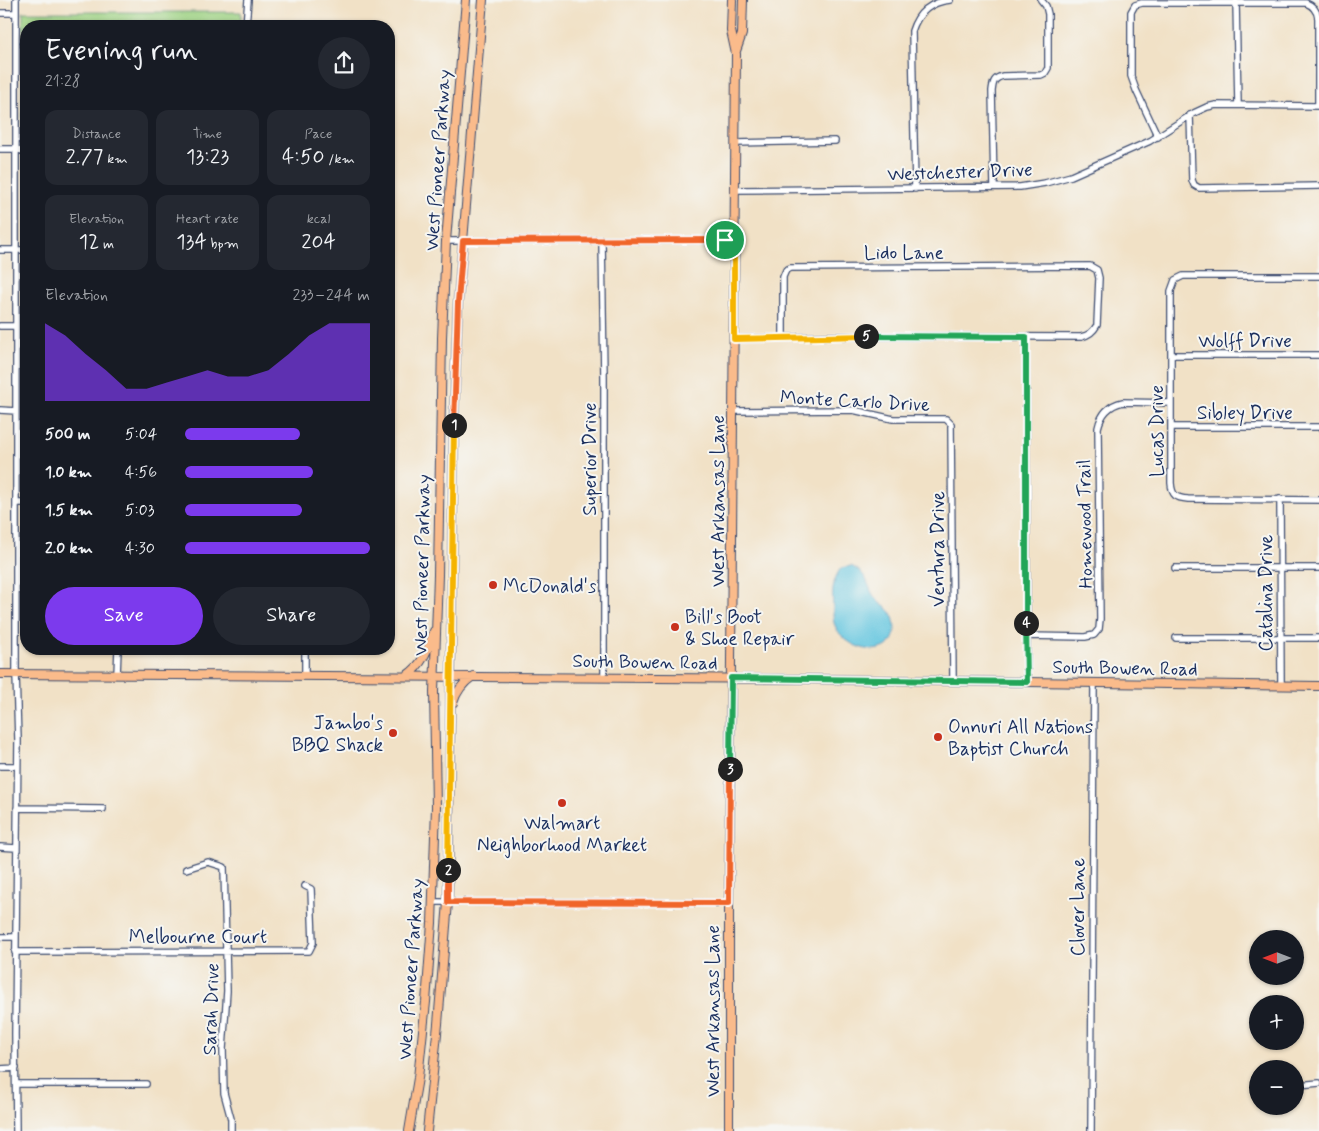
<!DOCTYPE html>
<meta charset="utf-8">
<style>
:root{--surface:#171b24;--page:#242831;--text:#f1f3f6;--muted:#9ea1a6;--accent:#7c3aed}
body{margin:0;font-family:Mynerve,sans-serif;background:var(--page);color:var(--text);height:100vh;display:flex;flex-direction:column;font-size:19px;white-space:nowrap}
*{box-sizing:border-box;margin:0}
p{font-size:16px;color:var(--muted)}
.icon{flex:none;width:28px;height:28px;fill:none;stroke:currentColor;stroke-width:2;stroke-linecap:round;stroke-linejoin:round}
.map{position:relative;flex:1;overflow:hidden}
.drawer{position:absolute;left:20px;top:20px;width:375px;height:635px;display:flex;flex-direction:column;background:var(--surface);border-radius:20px;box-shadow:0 1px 4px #0004}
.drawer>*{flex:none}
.needle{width:32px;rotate:270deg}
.tools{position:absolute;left:1249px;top:930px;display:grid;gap:10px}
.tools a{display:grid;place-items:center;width:55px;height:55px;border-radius:50%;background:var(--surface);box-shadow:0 1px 4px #0004;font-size:25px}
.pin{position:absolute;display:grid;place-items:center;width:42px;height:42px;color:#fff;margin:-21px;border:2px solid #fff;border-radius:50%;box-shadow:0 1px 5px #0007}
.km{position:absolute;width:25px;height:25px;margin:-12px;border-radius:50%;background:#222;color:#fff;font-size:14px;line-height:25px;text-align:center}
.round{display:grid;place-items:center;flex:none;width:52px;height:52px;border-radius:26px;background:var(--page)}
.overview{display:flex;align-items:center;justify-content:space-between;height:85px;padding:0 25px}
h1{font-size:28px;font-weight:600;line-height:38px}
.stats{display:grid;grid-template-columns:repeat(3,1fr);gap:8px;height:85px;padding:5px 25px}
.stats div{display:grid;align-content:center;border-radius:12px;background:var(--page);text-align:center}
.stats b{font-size:21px;font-weight:600}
.stats small{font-size:14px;font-weight:400}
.stats p{font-size:14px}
.chart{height:140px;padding:10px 25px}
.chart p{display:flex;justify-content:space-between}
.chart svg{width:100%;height:90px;margin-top:5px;fill:var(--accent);opacity:.7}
.button{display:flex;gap:10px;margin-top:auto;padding:10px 25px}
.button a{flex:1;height:58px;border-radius:30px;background:var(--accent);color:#fff;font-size:20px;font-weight:600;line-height:58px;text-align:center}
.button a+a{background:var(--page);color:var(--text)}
ul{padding:0 25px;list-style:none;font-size:16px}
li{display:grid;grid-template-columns:80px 60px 1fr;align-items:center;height:38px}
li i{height:12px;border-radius:6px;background:var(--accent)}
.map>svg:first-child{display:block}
.green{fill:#9dd182;stroke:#5c8070}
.water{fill:#61c5df;stroke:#3e7a9e}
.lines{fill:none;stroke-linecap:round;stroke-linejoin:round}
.minor-casing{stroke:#3b4a6e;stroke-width:8}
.major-casing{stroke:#3b4a6e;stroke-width:10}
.minor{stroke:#fff;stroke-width:5.5}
.major{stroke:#fabb8b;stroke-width:8}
.split-1-casing{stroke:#fff;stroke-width:10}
.split-2-casing{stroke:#fff;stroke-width:10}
.split-3-casing{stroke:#fff;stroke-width:10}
.split-4-casing{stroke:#fff;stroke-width:10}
.split-5-casing{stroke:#fff;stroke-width:10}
.split-6-casing{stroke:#fff;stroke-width:10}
.split-1{stroke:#f0652b;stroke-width:6}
.split-2{stroke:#f5b400;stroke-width:6}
.split-3{stroke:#f0652b;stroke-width:6}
.split-4{stroke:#22a559;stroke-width:6}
.split-5{stroke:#22a559;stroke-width:6}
.split-6{stroke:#f5b400;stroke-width:6}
.poi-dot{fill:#c8321e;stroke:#f6f6f2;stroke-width:2}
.labels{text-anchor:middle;stroke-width:4;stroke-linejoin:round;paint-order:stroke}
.street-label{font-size:19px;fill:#1b2f5e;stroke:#f6f6f2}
.poi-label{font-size:19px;fill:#1b2f5e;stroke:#f6f6f2;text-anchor:start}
</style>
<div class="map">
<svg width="1319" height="1131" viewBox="0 0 1319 1131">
<rect width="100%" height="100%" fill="#f6f6f2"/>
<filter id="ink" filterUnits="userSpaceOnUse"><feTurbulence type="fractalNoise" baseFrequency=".02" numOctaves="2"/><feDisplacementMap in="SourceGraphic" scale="10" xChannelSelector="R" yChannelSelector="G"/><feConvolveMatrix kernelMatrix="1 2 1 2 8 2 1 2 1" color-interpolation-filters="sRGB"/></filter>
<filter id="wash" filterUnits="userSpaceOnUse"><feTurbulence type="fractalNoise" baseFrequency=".0096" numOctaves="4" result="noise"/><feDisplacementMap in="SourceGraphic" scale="20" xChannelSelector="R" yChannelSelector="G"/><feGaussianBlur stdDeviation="1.12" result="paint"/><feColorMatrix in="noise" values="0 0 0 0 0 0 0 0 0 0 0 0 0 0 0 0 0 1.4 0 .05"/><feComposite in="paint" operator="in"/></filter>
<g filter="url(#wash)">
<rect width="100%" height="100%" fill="#f1e1c6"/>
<!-- green -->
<path class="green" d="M23,12H241V26H26V148L22,145Z"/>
<!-- water -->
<path class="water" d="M851,566C872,576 865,588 878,601C881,605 887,607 890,611C893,614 894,621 895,625C898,663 844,653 834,623C833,619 833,612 833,608C832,593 832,580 841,568Z"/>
</g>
<g filter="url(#ink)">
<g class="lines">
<!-- minor casing -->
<g class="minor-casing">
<path id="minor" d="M16,0V674L18,740L15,1034L16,1131
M1236,2L1238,105
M0,13H16
M246,26L248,0
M1190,115L1192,180L1194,185L1199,188L1319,186
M1158,137L1136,90L1131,76V12L1135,5L1142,3H1306C1314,6 1317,11 1318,18V106
M735,143L835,141
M0,149H16L26,152
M994,187L992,91C993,82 994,78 1003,76L1041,75L1045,73L1048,68V14L1046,6L1041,0
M915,189L912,31C918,12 930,2 950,0
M735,190L1020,187L1045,183L1071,176L1150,141L1194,113L1207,107L1216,105L1319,106
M446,241L735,240
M602,241L604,377V677
M0,250H26
M1319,276H1183L1175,280L1171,291V483C1172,496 1176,498 1188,499L1319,500
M0,326H15
M1026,337L1027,681
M734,339L833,336L1081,337C1089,335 1093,332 1097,325L1099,278L1097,270L1090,266L790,268L786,270L783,277V337
M1171,355H1319
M0,410L16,411
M733,411L853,410L893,419H946L951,424L953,681
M1171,427H1319
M1280,499L1281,685
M16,503H26
M1175,568H1319
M1026,636L1085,637L1094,635L1099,629L1100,619L1098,428C1101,414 1109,405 1123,402L1171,403
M1176,638H1319
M305,649V675
M117,675L118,649
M0,766H17
M17,808L103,809
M0,847L16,848
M186,869L208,862L224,867L227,991L223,1049L224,1093L231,1119V1131
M433,902L729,903
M0,937H16
M15,952L309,951L313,943L311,889L305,886
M0,1069L16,1068
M16,1084H146
M1299,1085L1319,1083
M1091,1131L1094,683"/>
</g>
<!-- major casing -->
<g class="major-casing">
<path id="major" d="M736,51L742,34L743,0
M0,674L807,679L1319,686
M406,676C423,665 428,649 434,631
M453,703C456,692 463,683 473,676
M409,1131L418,1078L426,1002L432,923L436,807L434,692L438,575L442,338L446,241L466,0
M427,1131L438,1024L448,902L454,420L458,302L483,0
M729,1131V903L736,54L731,31L732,0"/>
</g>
<!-- minor -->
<use href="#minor" class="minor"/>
<!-- major -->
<use href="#major" class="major"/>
</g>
</g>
<g class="lines" filter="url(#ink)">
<!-- split-1 casing -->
<g class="split-1-casing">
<path id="split-1" d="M454,425L458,302L463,241L725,240"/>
</g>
<!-- split-2 casing -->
<g class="split-2-casing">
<path id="split-2" d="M448,870L454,425"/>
</g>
<!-- split-3 casing -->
<g class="split-3-casing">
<path id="split-3" d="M448,870V902L729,903L730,769"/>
</g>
<!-- split-4 casing -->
<g class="split-4-casing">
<path id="split-4" d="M730,769L731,678L1027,682L1026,623"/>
</g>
<!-- split-5 casing -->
<g class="split-5-casing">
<path id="split-5" d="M866,336L1026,337V623"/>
</g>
<!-- split-6 casing -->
<g class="split-6-casing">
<path id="split-6" d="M725,240H734V339L866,336"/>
</g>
<!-- split-1 -->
<use href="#split-1" class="split-1"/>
<!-- split-2 -->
<use href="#split-2" class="split-2"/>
<!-- split-3 -->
<use href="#split-3" class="split-3"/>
<!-- split-4 -->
<use href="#split-4" class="split-4"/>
<!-- split-5 -->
<use href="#split-5" class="split-5"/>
<!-- split-6 -->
<use href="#split-6" class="split-6"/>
</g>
<!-- markers -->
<g class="poi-dot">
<circle cx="493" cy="585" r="5"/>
<circle cx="675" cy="627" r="5"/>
<circle cx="393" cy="733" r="5"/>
<circle cx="938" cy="737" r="5"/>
<circle cx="562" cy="803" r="5"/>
</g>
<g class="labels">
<!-- street labels -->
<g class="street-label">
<text transform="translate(437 160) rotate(-86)" y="7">West Pioneer Parkway</text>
<text transform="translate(960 171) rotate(-2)" y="7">Westchester Drive</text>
<text x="904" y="259">Lido Lane</text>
<text x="1245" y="347">Wolff Drive</text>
<text transform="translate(855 400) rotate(3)" y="7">Monte Carlo Drive</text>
<text x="1245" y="419">Sibley Drive</text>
<text transform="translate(1156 431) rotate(-90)" y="7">Lucas Drive</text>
<text transform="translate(589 459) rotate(-90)" y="7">Superior Drive</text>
<text transform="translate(717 501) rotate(-90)" y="7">West Arkansas Lane</text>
<text transform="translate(1084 524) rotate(-91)" y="7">Homewood Trail</text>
<text transform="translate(937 549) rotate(-90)" y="7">Ventura Drive</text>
<text transform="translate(421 565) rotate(-89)" y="7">West Pioneer Parkway</text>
<text transform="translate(1265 593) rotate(-90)" y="7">Catalina Drive</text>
<text transform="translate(645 661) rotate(1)" y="7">South Bowen Road</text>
<text transform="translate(1125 667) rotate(1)" y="7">South Bowen Road</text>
<text transform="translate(1077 907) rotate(-90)" y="7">Clover Lane</text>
<text x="198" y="943">Melbourne Court</text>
<text transform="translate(410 969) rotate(-86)" y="7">West Pioneer Parkway</text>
<text transform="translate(210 1009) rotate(-88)" y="7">Sarah Drive</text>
<text transform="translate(712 1011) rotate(-90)" y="7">West Arkansas Lane</text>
</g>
<!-- poi labels -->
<g class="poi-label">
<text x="503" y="592">McDonald's</text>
<text x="685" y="623">Bill's Boot<tspan x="685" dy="22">&amp; Shoe Repair</tspan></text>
<text x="383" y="729" text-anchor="end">Jambo's<tspan x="383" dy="22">BBQ Shack</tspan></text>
<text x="948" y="733">Onnuri All Nations<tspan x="948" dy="22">Baptist Church</tspan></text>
<text x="562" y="829" text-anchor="middle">Walmart<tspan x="562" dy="22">Neighborhood Market</tspan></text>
</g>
</g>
</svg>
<div class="tools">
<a><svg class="needle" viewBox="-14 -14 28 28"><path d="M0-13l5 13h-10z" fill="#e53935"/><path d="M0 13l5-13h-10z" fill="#9ea1a6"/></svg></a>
<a>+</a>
<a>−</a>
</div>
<div class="pin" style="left:725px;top:240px;background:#1e9e55"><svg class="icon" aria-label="arrive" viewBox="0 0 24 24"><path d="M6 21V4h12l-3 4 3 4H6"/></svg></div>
<b class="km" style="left:454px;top:425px">1</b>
<b class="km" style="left:448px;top:870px">2</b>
<b class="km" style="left:730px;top:769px">3</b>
<b class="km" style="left:1026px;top:623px">4</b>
<b class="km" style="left:866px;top:336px">5</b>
<section class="drawer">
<div class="overview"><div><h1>Evening run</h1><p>21:28</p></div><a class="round"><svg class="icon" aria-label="share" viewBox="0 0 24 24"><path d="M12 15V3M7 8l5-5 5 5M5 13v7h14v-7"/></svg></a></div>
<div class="stats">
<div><p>Distance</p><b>2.77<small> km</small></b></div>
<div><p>Time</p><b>13:23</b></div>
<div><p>Pace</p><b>4:50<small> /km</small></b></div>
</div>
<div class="stats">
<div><p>Elevation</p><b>12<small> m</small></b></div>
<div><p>Heart rate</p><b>134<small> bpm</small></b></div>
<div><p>kcal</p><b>204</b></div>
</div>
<div class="chart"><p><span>Elevation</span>233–244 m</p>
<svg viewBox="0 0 160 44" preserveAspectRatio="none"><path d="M0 44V6L10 12L20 21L30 29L40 38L50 38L60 35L70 32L80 29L90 32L100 32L110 29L120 21L130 12L140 6L150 6L160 6V44z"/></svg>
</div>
<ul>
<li><b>500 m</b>5:04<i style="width:62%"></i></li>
<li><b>1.0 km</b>4:56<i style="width:69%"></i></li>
<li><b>1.5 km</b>5:03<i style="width:63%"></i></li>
<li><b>2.0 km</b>4:30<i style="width:100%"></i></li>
</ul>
<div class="button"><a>Save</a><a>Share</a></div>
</section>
</div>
